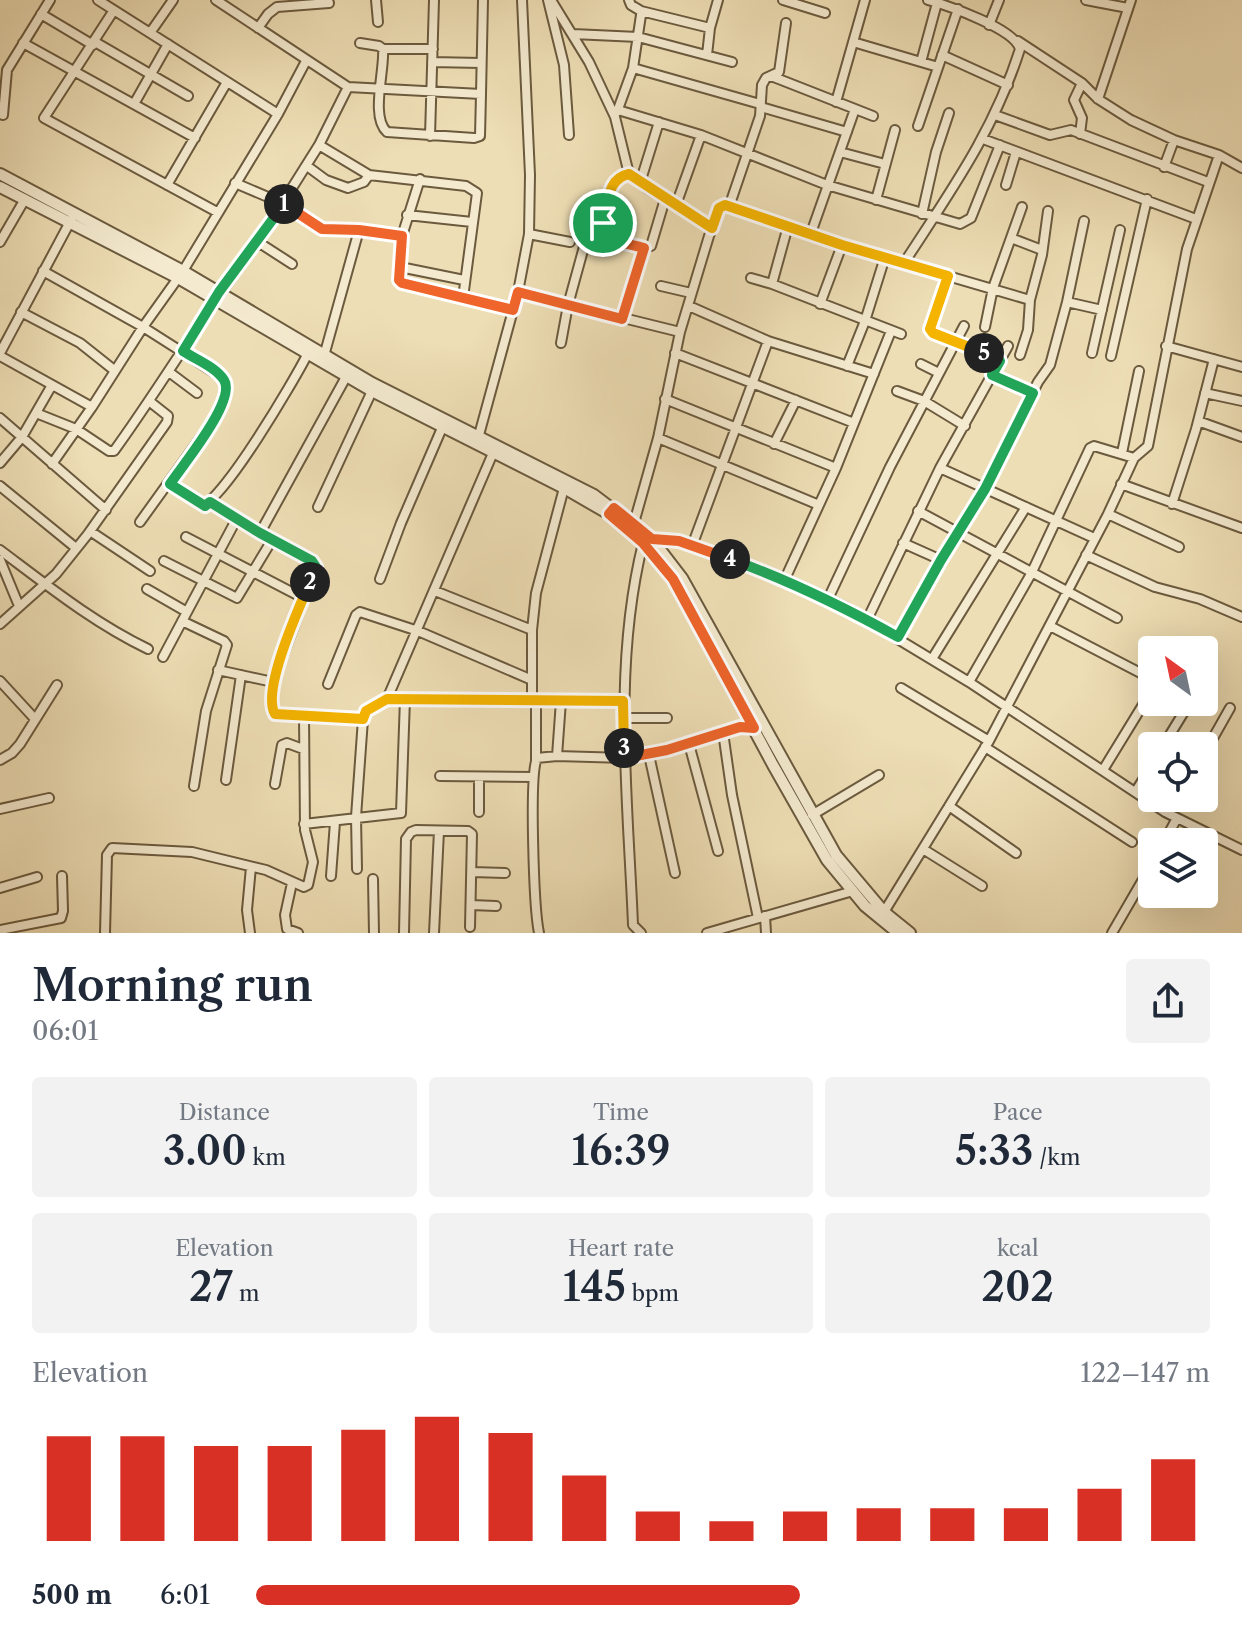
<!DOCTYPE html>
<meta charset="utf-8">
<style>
:root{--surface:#fff;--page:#f2f2f3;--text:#1f2937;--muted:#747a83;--accent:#d93025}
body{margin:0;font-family:"Libre Caslon Text",serif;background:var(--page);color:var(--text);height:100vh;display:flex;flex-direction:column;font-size:30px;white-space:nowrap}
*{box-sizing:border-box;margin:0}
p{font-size:26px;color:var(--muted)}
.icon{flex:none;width:44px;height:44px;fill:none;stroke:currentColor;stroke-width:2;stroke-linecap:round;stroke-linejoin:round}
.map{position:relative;height:933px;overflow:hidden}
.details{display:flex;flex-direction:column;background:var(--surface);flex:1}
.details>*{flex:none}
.needle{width:52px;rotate:327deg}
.buttons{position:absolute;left:1138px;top:636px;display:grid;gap:16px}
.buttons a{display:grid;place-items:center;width:80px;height:80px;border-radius:8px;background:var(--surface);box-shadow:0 8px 32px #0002;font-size:40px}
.pin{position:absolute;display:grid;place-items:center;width:68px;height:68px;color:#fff;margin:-34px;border:4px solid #fff;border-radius:50%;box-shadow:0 2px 8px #0007}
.km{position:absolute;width:40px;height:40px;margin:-20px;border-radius:50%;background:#222;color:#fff;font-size:22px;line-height:40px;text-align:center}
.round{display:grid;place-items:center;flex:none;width:84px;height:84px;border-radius:8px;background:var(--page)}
.overview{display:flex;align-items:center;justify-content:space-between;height:136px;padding:0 32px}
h1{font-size:44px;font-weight:600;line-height:60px}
.metrics{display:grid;grid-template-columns:repeat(3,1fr);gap:12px;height:136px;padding:8px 32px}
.metrics div{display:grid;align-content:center;border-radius:8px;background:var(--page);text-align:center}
.metrics b{font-size:40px;font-weight:600}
.metrics small{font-size:22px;font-weight:400}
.metrics p{font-size:22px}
.chart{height:224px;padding:16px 32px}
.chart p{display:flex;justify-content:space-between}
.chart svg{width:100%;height:144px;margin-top:8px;stroke:var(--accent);stroke-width:6}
ul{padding:0 32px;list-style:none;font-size:26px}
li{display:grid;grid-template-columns:128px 96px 1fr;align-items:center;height:60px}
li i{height:20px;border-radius:10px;background:var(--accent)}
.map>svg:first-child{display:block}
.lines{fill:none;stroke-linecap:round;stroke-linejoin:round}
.minor-casing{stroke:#6b5a3e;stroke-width:12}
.tertiary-casing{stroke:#6b5a3e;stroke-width:14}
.minor{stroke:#f4eacf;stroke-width:8}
.tertiary{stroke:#f4eacf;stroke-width:10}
.split-1-casing{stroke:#fff;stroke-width:16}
.split-2-casing{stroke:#fff;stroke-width:16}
.split-3-casing{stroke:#fff;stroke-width:16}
.split-4-casing{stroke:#fff;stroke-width:16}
.split-5-casing{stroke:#fff;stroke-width:16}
.split-6-casing{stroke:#fff;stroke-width:16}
.split-1{stroke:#f0652b;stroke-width:10}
.split-2{stroke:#22a559;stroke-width:10}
.split-3{stroke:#f5b400;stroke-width:10}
.split-4{stroke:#f0652b;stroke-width:10}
.split-5{stroke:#22a559;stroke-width:10}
.split-6{stroke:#f5b400;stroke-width:10}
</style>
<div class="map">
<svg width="1242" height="933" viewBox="0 0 1242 933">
<rect width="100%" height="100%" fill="#eedeb5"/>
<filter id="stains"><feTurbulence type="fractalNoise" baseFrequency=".0025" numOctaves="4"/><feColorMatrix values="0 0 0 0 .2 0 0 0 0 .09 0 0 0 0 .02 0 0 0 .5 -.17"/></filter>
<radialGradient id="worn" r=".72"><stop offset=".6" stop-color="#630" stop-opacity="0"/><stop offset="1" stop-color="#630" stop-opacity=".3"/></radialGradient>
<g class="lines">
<!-- minor casing -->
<g class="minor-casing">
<path id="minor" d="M98,0L278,114
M216,0L348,87L481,94L483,0
M376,0L378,22
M548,0L564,65L569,135
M551,0L589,62L615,117L629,174L648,189L712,228
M783,0L825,13
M1086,0L1128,8
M114,10L44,118L217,212
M641,11L710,28
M41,14L93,45
M989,25L999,0
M258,28L268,14L277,7L329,3
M150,33L173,0
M573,34L638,37L732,62
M1018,41L1082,83L1098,99L1131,120L1174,140L1219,155L1242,168
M95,42L188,96
M853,42L938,67
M23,43L195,138
M360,43L379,46L383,49C385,70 370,117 387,132L474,138L480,136L481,94
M383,49H433
M707,55L710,28L718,0
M942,55L1008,85
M432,62L481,63
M921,62L937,3
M633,68L760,104
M771,76L873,116
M348,87L319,145L369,175L466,186L477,193L463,298
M1098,99L1131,0
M836,102L865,0
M134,104L168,44
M761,107L847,132
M618,110L701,135L827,185L960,224L971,218L1000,145
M617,112L633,68L641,15V11L631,5L629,0
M3,115L7,70L50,0
M995,115L1050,135L1071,130L1208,182
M918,126L958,9
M1080,134L1082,118L1074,100L1082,83
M430,136L434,0
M983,139L1196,219
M840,152L885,164
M307,166L326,180L348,188L364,182L369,175
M1164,167L1174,140
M629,174L618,177L613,183L604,230L610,238L644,248L651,246L665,199
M235,183L282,203L322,229L359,230L402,236L420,179
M640,183L659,122
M167,185L227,82
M1006,185L1016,152
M876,200L895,130
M676,205L701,135
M729,207L760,116L762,85L766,78L779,72L786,23
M922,214L936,152L949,113
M407,215L472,222
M788,226L772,284L901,334
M811,233L855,109
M529,234L570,242
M402,236L399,280L402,283L513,310
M1011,238L1042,250
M0,242L25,199
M904,263C950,192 994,131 1020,49C1015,29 949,6 928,0
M292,264L258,242L319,145
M400,267L464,280
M43,271L143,327L183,271L278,114L306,61
M948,276L931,321V331L1000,361
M751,278L772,284
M661,286L691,293
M518,292L680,332
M1067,302L1102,310
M820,304L842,245
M689,306L768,341L874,374
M21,312L80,343L114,370
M622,319L644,248
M985,327L993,288L1022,207
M561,343L568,305L585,243
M1166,346L1242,367
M0,353L71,220
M675,353L854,423
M1092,353L1120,230
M1020,355L1028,330L1030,300L1042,255L1048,211
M0,356L92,407L143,327L223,378L227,390L217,415L140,522
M324,356L359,230
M1111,356L1147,199
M921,364L939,373
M847,366L865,321L885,257
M169,372L197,393
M992,375L1033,393
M897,391L924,401L965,426
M1205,393L1242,401
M665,399L836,468
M36,413L76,429L109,451H114C164,382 206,309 258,242
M0,418L106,510
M1198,421L1242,437
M479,435L518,292L529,234L530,175L522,0
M658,438L819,505
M774,444L796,400
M1122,453L1139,371
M0,463L22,437L52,385
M52,464L92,407
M940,468L1008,346
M170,484L202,505C222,503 295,379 307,355
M1121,484L1242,528
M0,486L76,548
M210,502L260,533L312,561L316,567L273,682L218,670
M1172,504L1196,429L1214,359
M318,507L372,391
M918,511L1117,618
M1108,514L1179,547
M634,523L658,438L680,332L709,236L722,205L842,245L1030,300
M90,531L150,571
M260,533L346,377
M186,537L303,598
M652,539L679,541L785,579L845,607L969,682L1165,812L1242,850
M903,543L941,560L985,489L1038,382L1050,365L1067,302L1084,221
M692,546L768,341
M0,550C48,586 94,623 148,649
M1086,555L1155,587L1200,599L1242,617
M0,560L19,606
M164,561L237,598L272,540
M380,579L401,523L442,428
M785,579L836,468L891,331
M147,589L187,612
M435,591L532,630
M828,599L890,467L964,326
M867,620L940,468L1094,538
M182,621L224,641L227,645L206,711L194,786
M0,624L56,574L88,534L167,422L168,416L149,401
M1050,626L1152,679
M898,637L941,560
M163,657L236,520
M932,659L1026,507
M0,681L35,719
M273,682L272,710L277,715L363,719
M969,682L1031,574L1090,448L1094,446L1134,458
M328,684L356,615L360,612L418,631L532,680
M901,688L989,741
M387,699L493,453
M532,700L623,701
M536,700V760
M623,718H667
M723,732L732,795L758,918
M689,744L718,851
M1163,746L1190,702
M985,747L1132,842
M1204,754L1230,708
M649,755L675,873
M557,756L561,701
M0,760L12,753L20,744L57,685
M1103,770L1152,690
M440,776L533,777
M479,778V812
M226,780L241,675
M275,784L282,745L287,743L303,749
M1136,791L1152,765
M949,806L1016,853
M0,809L49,798
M1165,812L1174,798
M812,815L879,775
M304,824L401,813L405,699
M1164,842L1177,818
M923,849L982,886
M357,869L356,817L363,719L366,711L387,699L532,700V630L536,593L564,488
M472,872L505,873
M331,876L335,822
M373,879L374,933
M292,883L285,915L287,929L298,933
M0,888L37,877
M471,905L496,906
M884,912L989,741L1108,514L1134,458L1148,446L1187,249L1219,155
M765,916L766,933
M0,930L61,918L63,911L62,876
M105,933L107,855L112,848L192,852L266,870L304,887L308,885L313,862L305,830L304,715
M250,933L247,910L251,867
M404,933L406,839L411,832L416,830L468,831L472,834L470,927
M434,933L439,831
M539,933C534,909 529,775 537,758L557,756L625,758L667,750L740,727L754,728
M641,933L633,925C628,798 612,668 643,543
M707,933L853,891
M1112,933L1152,864"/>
</g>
<!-- tertiary casing -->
<g class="tertiary-casing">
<path id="tertiary" d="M0,174L183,271L372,383L594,495L652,539L682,578L836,855L884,912L910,933
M0,187L178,278L372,391L564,488L609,514L643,543L673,579L773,765L827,860L865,906L898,933"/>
</g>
<!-- minor -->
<use href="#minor" class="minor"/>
<!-- tertiary -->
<use href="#tertiary" class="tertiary"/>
</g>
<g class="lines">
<!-- split-1 casing -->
<g class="split-1-casing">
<path id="split-1" d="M284,204L322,229L359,230L402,236L399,280L402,283L513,310L518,292L622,319L644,248C628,243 605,243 603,223"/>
</g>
<!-- split-2 casing -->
<g class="split-2-casing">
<path id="split-2" d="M284,204L219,292L183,351C195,359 216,367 224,380C237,400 182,466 170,484L205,506L210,502L260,533L312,561L316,567L310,582"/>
</g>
<!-- split-3 casing -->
<g class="split-3-casing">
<path id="split-3" d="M310,582C299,608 261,691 275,714L363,719L366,711L387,699L623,701L624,748"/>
</g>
<!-- split-4 casing -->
<g class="split-4-casing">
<path id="split-4" d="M624,748L625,758L667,750L740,727L754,728L673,579L643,543L609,514L614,508L652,539L679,541L730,559"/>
</g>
<!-- split-5 casing -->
<g class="split-5-casing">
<path id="split-5" d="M730,559C791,581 842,606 898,637L941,560L985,489L1033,393L992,375L1000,361L984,353"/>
</g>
<!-- split-6 casing -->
<g class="split-6-casing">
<path id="split-6" d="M603,223C609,203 606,179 629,174L712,228L719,208L725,205L842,245L948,276L930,329L933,333L984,353"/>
</g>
<!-- split-1 -->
<use href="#split-1" class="split-1"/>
<!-- split-2 -->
<use href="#split-2" class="split-2"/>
<!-- split-3 -->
<use href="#split-3" class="split-3"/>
<!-- split-4 -->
<use href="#split-4" class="split-4"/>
<!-- split-5 -->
<use href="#split-5" class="split-5"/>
<!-- split-6 -->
<use href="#split-6" class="split-6"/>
</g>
<rect width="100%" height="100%" filter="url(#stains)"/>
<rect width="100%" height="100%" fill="url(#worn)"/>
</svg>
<div class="buttons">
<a><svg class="needle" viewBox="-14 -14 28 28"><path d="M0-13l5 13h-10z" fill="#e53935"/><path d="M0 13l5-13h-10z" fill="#747a83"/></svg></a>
<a><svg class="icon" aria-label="locate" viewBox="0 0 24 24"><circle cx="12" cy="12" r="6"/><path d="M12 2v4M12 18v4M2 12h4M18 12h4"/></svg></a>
<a><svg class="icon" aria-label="layers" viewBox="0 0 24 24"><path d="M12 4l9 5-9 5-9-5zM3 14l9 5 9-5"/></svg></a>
</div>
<div class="pin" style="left:603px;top:223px;background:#1e9e55"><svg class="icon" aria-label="arrive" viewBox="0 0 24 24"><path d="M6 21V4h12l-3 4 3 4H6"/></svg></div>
<b class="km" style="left:284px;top:204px">1</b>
<b class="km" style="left:310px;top:582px">2</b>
<b class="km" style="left:624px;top:748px">3</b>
<b class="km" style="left:730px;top:559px">4</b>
<b class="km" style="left:984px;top:353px">5</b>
</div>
<section class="details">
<div class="overview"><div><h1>Morning run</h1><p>06:01</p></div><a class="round"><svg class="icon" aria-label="share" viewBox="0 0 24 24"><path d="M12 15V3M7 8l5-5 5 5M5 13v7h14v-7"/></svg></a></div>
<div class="metrics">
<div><p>Distance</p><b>3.00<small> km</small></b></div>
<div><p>Time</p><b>16:39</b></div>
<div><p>Pace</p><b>5:33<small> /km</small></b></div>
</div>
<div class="metrics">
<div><p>Elevation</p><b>27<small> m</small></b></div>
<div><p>Heart rate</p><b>145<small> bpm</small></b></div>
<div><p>kcal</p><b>202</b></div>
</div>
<div class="chart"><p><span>Elevation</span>122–147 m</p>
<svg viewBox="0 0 160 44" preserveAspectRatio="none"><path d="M5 44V12M15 44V12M25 44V15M35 44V15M45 44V10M55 44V6M65 44V11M75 44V24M85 44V35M95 44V38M105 44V35M115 44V34M125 44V34M135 44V34M145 44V28M155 44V19"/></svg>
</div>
<ul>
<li><b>500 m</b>6:01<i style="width:57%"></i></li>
</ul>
</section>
